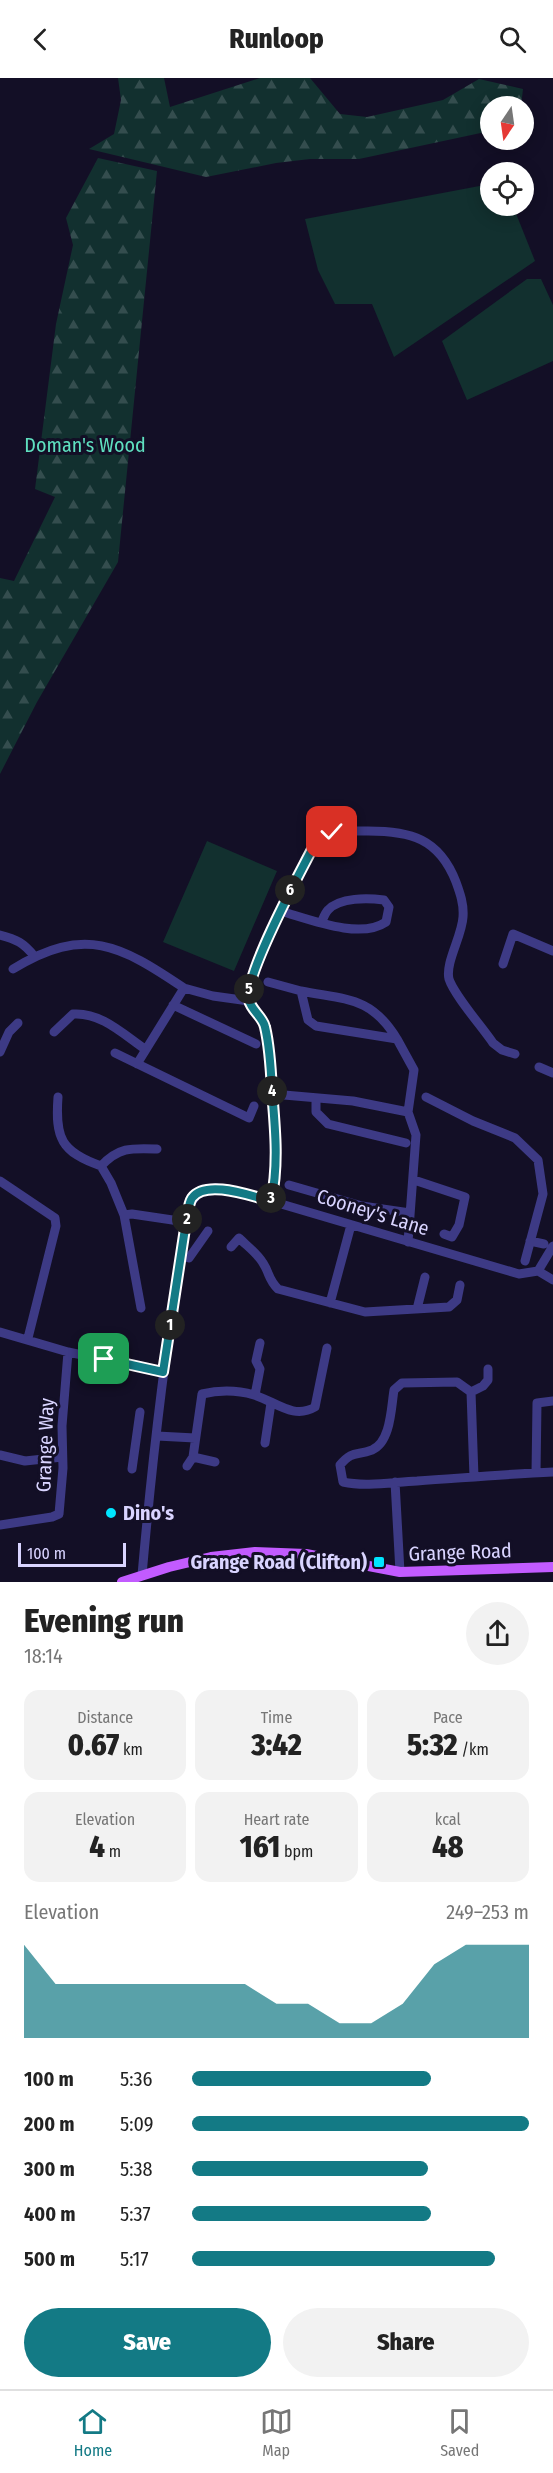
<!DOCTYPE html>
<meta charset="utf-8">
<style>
:root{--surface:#fff;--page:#f2f2f2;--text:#222;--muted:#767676;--line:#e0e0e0;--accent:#137a85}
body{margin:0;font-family:"Fira Sans Condensed",sans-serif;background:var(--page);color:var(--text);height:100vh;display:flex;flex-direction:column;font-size:22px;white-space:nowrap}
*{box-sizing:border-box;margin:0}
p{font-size:20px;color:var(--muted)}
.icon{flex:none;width:33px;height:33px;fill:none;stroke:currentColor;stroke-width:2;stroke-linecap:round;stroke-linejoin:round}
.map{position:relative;height:1504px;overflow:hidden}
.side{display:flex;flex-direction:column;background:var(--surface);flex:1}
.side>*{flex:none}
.needle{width:39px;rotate:193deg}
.tools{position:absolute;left:480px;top:18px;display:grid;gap:12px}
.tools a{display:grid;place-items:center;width:54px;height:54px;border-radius:50%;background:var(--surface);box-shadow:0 3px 15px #0003;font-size:30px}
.scale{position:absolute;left:18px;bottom:15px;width:108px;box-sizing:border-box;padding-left:6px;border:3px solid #d9d4ff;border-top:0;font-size:16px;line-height:21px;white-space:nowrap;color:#d9d4ff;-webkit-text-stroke:4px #130f26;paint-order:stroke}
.pin{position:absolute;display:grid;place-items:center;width:51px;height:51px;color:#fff;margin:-26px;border-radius:12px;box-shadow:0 3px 9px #0006}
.km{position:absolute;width:30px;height:30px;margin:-15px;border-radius:50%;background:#222;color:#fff;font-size:16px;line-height:30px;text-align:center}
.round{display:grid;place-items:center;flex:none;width:63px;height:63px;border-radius:32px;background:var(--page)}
.summary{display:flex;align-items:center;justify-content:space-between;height:102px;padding:0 24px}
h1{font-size:33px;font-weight:800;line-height:45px}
.stats{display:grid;grid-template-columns:repeat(3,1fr);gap:9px;height:102px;padding:6px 24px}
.stats div{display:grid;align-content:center;border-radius:15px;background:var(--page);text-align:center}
.stats b{font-size:30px;font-weight:800}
.stats small{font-size:16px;font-weight:400}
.stats p{font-size:16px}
.chart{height:168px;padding:12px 24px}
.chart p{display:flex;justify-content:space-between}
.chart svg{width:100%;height:108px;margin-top:6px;fill:var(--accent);opacity:.7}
.action{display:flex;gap:12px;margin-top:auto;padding:12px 24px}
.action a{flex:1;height:69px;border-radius:36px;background:var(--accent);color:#fff;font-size:24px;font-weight:800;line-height:69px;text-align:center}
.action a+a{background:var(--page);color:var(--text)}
ul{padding:0 24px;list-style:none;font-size:20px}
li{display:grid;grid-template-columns:96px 72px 1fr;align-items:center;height:45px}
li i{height:15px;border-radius:8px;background:var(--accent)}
header{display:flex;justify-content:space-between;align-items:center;height:78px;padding:0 24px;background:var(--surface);font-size:27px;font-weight:800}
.tabs{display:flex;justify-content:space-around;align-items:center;height:84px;border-top:2px solid var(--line);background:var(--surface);font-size:16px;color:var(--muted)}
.tabs a{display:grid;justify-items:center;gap:3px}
.tabs .selected{color:var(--accent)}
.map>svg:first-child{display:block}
.grass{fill:#12302f}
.forest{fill:url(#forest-firs)}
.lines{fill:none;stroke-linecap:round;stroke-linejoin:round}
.minor{stroke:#3d3a85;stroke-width:9}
.major{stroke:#c25bff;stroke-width:10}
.route-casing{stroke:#fff;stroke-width:12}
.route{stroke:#137a85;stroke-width:8}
.poi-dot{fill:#00e5ff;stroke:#130f26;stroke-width:2}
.labels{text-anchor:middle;stroke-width:6;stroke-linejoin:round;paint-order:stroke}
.park-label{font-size:20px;fill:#5fe0c0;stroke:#130f26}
.street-label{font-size:20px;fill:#d9d4ff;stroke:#130f26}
.poi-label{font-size:20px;font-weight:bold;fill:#d9d4ff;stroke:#130f26;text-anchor:start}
</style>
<header><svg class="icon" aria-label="back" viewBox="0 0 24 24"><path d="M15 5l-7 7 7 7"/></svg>Runloop<svg class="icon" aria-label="search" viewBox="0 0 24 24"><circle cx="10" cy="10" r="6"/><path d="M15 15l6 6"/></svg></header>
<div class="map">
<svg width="553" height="1504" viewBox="0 0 553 1504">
<defs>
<pattern id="forest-firs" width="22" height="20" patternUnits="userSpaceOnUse" patternTransform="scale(1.5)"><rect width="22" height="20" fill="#12302f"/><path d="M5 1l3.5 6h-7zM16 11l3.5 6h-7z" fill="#344d4e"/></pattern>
</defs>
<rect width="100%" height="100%" fill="#130f26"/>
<!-- grass -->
<path class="grass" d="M490,106V128H513L535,183L394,279L372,226H335L318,192L305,141Z
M527,201H541L553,227V283L467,322L442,263Z
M207,763L277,793L234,893L163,864Z"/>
<!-- forest -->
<path class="forest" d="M118,0H164L170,29L260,0H310L340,36L367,39L443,22L479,1L523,11L521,28H490V53L359,81H310L276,85L206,99L89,71L114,56L121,22Z
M98,80L157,93L118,484L37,624L0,696V500L14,503L55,419L35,411L56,246L73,167L66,140Z"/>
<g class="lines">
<!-- minor -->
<path class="minor" d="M280,833C309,841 360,862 386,844L389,829L384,822C368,820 340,819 328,832C325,835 323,841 321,845
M0,857C16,861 24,865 34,878
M503,886L513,856L553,873
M13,891C85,847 120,867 184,910
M268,904L301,913L308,942L316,948L397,961L414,992L408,1034L416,1057L408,1164
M301,913C346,922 371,918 397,961
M249,923V907L280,833L319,758C336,752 350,753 368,753C410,753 439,760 456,804C460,815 464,826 463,839C462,858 445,885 449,901C454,917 483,950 493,965L502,972L515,976
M249,923L265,946L269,973L276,1065L274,1108L271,1123
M173,927L256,966
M54,954L73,936C101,934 123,956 145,971
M0,974L9,954L18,945
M115,975L249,1040L254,1028
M137,986L184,910L213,918L249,923
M539,989L553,995
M284,1017L353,1023L408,1034
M58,1019C55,1060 61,1074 101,1088
M426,1019L473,1043L515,1060L538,1082L543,1116L525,1183
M316,1020V1034L328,1046L406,1065
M414,1102L465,1119L459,1147L452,1159L444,1156
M0,1103L55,1140L56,1148L28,1260
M289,1107L362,1128L410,1135
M124,1137L111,1105L101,1088C119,1069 131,1070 157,1071
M530,1163L544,1166
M231,1169L239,1160C247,1168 257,1175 263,1185C270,1196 268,1201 278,1211L365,1234L449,1229L457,1222L460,1207
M181,1178L189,1180L208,1153
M538,1193L553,1202
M330,1225L351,1147
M141,1230L124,1137L132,1136L186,1144
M417,1231L425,1199
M0,1254L68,1274L163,1294
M471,1314L483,1308L488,1302V1291
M255,1317L260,1291L256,1283L260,1265
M157,1358L195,1360
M265,1365L271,1325
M0,1377L25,1383L62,1379
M193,1379L215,1384
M187,1388L193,1379L202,1316C219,1312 237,1312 254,1317C275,1323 293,1342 315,1329L327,1270
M132,1391L140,1334
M536,1395L537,1325L553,1323
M474,1399L471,1314L457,1304L402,1305L394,1312C391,1330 391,1364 372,1372C356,1378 353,1372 340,1387L343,1404C366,1409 393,1404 417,1403C462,1400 508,1396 553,1394
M395,1404L400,1494
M0,1447L52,1439L59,1436L63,1390L62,1348L68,1274
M142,1497C153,1373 167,1248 190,1126L201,1112L216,1110L271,1123L519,1196L538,1193L553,1168"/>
<!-- major -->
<path class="major" d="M122,1504L169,1489L211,1479L255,1474L306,1476L400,1494L553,1489"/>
</g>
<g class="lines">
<!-- route casing -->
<g class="route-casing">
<path id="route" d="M104,1281L163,1294L186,1144C188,1137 188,1126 192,1120C206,1101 251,1118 271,1123C279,1087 275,1049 272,1013C271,992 270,970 265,949C263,939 251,932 249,922C243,898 305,785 319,758L332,754"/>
</g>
<!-- route -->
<use href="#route" class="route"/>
</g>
<!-- markers -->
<g class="poi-dot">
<circle cx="111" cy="1435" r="6"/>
<rect x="373" y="1478" width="12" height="12" rx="3"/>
</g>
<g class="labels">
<!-- park labels -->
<g class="park-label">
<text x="85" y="374">Doman's Wood</text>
</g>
<!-- street labels -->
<g class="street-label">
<text transform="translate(373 1134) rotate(17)" y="7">Cooney's Lane</text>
<text transform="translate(45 1367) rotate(-88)" y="7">Grange Way</text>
<text transform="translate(460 1474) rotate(-2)" y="7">Grange Road</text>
</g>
<!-- poi labels -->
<g class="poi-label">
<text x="123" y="1442">Dino's</text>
<text x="367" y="1491" text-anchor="end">Grange Road (Clifton)</text>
</g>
</g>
</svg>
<div class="tools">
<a><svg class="needle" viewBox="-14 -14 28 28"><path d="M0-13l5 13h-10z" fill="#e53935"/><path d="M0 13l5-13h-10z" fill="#767676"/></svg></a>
<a><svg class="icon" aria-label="locate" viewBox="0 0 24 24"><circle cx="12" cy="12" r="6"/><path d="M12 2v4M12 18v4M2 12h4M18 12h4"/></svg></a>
</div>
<div class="scale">100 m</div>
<div class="pin" style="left:104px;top:1281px;background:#1e9e55"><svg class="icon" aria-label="arrive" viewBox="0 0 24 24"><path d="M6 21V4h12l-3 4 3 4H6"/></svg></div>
<div class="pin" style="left:332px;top:754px;background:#d93025"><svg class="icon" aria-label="check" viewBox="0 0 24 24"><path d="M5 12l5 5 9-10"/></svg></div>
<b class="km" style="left:170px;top:1247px">1</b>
<b class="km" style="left:187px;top:1141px">2</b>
<b class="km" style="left:271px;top:1120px">3</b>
<b class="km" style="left:272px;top:1013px">4</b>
<b class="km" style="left:249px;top:911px">5</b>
<b class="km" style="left:290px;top:812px">6</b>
</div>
<section class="side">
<div class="summary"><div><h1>Evening run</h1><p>18:14</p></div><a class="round"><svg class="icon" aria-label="share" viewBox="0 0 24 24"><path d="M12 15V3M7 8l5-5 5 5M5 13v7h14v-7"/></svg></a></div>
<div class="stats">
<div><p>Distance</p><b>0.67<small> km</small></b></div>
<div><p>Time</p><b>3:42</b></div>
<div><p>Pace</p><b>5:32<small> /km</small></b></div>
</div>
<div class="stats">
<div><p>Elevation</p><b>4<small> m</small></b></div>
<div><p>Heart rate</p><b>161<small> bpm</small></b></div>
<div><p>kcal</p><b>48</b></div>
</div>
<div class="chart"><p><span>Elevation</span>249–253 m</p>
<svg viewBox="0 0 160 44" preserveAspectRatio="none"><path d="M0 44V6L10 22L20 22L30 22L40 22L50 22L60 22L70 22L80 30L90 30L100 38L110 38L120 30L130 14L140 6L150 6L160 6V44z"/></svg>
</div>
<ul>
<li><b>100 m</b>5:36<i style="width:71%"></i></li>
<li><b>200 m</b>5:09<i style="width:100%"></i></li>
<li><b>300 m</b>5:38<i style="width:70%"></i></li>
<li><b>400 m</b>5:37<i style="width:71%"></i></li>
<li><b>500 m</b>5:17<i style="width:90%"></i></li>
</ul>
<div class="action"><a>Save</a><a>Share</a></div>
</section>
<nav class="tabs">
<a class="selected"><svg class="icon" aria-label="home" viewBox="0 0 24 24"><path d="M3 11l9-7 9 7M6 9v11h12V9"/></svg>Home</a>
<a><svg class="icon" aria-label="map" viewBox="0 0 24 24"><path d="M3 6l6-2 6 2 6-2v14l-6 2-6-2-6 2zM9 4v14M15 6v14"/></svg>Map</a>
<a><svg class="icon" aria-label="saved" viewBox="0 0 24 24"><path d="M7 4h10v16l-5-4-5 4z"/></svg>Saved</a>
</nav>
